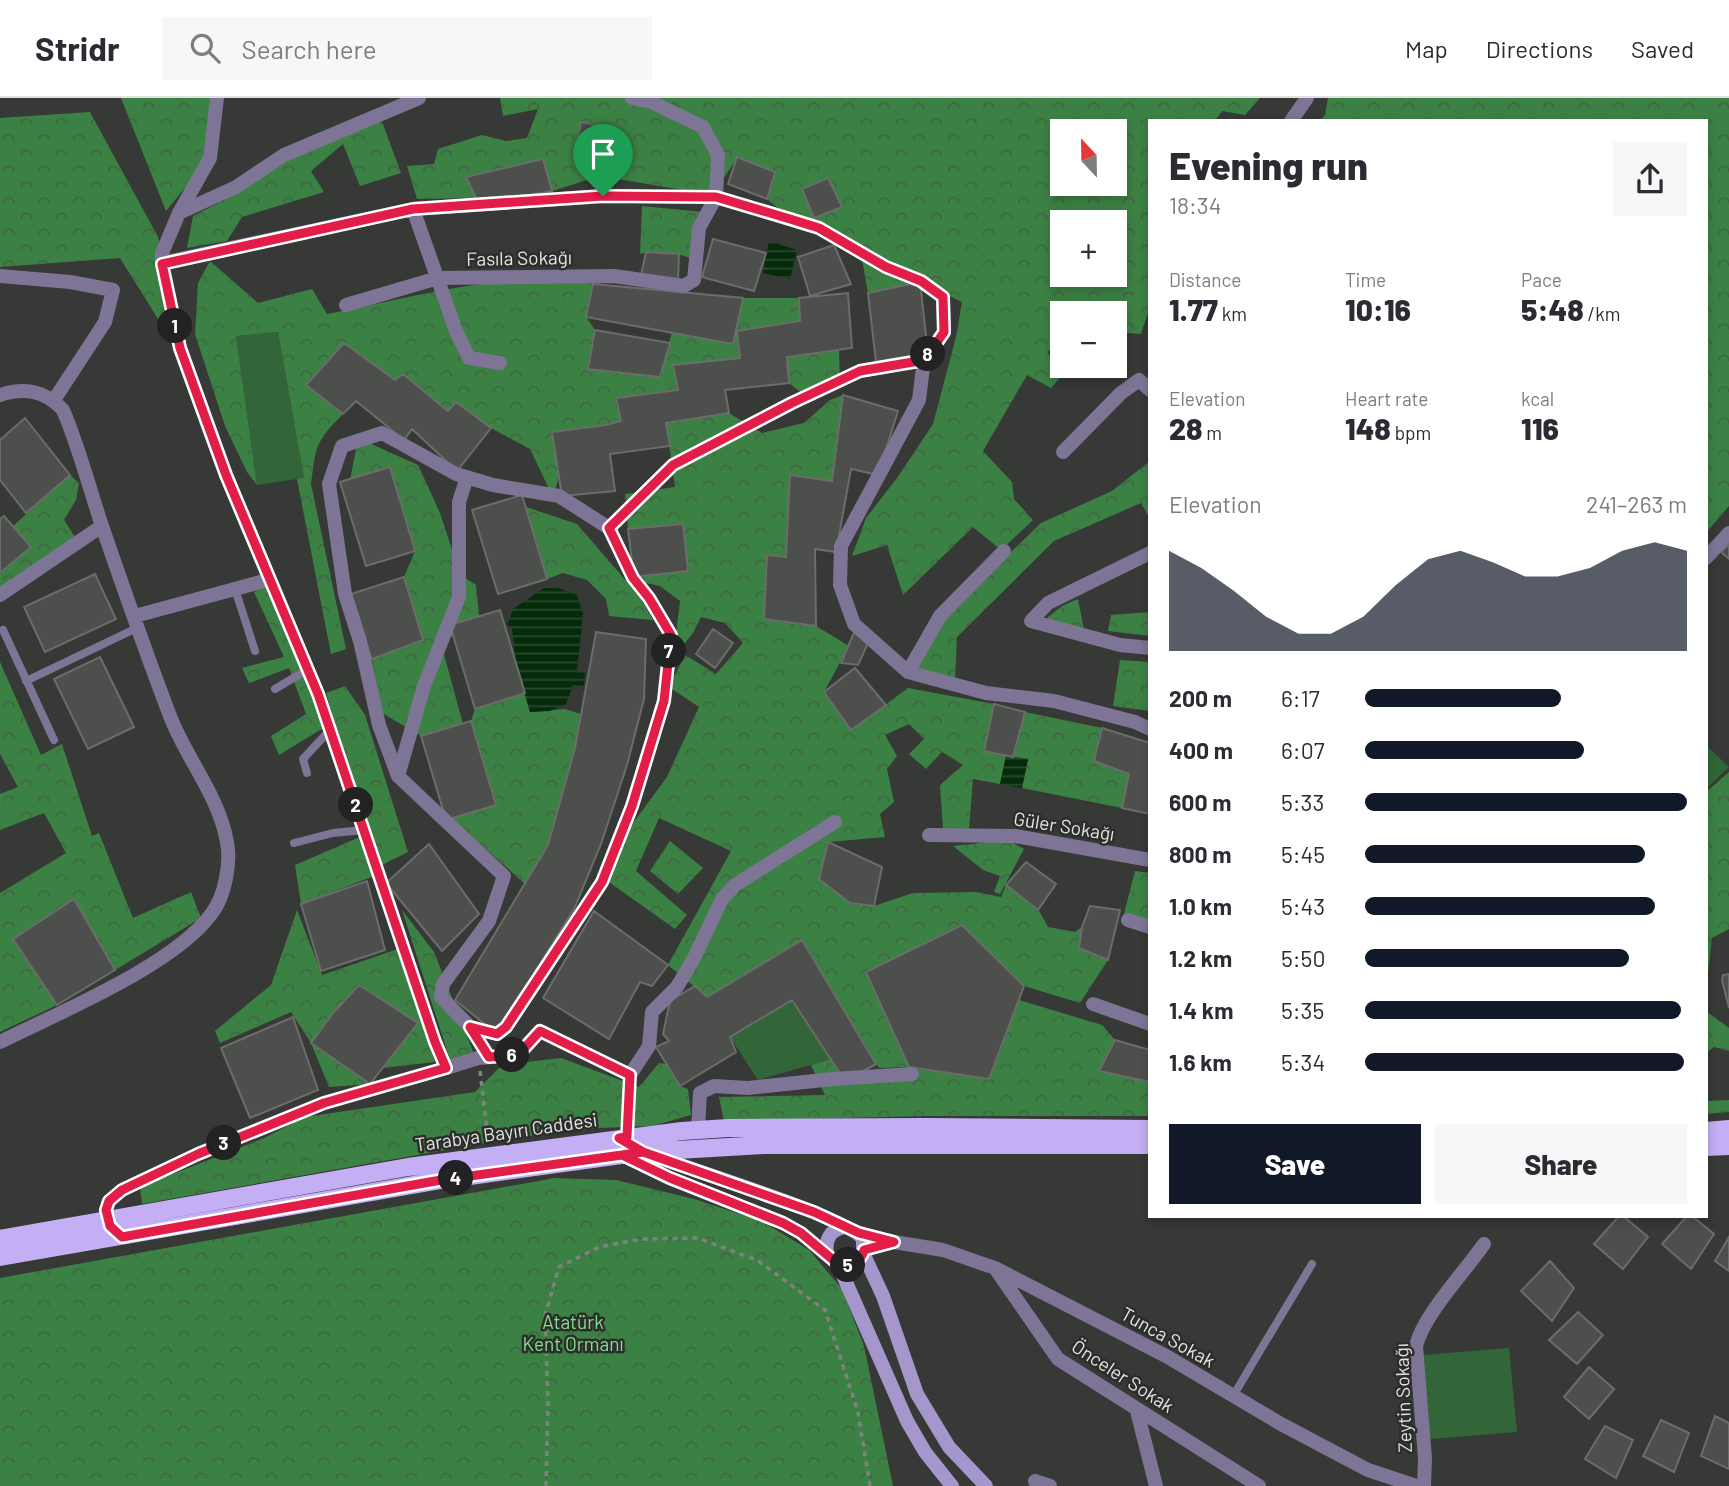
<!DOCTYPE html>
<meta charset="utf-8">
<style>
:root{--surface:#fff;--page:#f7f7f7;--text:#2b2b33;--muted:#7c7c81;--line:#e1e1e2;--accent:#111827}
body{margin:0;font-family:Barlow,sans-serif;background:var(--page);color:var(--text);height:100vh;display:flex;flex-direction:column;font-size:26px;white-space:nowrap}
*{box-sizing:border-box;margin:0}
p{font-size:23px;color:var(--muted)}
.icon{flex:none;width:38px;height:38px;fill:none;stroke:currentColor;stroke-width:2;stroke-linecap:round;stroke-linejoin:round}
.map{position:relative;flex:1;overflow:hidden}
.side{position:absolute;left:1148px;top:21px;width:560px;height:1099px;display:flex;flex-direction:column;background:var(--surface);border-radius:0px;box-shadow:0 4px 10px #0003}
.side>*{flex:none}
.needle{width:46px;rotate:338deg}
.controls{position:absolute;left:1050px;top:21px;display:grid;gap:14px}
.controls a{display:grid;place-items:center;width:77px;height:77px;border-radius:0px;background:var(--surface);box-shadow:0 4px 10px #0003;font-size:35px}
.pin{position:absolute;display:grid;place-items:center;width:60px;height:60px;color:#fff;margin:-72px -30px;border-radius:50% 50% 50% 0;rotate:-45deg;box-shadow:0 0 7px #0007}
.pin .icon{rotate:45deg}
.km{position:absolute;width:35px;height:35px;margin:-18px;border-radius:50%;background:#222;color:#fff;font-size:19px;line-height:35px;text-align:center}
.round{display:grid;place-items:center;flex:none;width:74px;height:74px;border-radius:0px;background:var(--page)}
.headline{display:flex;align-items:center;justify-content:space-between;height:119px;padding:0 21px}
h1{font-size:38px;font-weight:800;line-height:52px}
.metrics{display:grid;grid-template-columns:repeat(3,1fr);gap:10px;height:119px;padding:7px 21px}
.metrics div{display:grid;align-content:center}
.metrics b{font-size:30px;font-weight:800}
.metrics small{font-size:19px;font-weight:400}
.metrics p{font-size:19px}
.chart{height:196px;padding:14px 21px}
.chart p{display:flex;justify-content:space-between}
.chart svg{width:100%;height:126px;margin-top:7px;fill:var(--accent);opacity:.7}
.primary-button{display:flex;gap:14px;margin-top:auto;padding:14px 21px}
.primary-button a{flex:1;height:80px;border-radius:0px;background:var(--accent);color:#fff;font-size:28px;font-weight:800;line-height:80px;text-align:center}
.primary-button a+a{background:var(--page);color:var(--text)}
ul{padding:0 21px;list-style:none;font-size:23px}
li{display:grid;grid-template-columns:112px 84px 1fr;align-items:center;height:52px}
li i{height:18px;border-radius:9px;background:var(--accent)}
header{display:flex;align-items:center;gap:42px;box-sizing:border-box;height:98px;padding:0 35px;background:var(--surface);border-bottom:2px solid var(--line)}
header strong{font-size:33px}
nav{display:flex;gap:38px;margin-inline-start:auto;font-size:24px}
.search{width:490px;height:63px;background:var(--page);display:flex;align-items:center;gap:18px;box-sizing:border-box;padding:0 24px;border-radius:0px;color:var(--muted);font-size:26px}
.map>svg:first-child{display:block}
.grass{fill:#326537}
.forest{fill:url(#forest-crowns);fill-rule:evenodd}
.water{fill:url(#water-rules)}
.building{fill:#4c4f4c;stroke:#6a6d6a;stroke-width:2}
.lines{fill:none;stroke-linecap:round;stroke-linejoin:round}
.path{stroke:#808280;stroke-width:3.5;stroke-dasharray:5 5;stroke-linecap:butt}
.service{stroke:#7e7496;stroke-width:8}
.minor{stroke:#7e7496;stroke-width:14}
.secondary{stroke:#a596cc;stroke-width:14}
.primary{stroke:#c4aff5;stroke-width:18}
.route-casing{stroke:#fff;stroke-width:14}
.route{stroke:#e11d48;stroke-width:9}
.labels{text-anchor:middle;stroke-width:5;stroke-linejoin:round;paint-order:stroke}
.street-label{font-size:19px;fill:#e3e5e3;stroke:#2c2e2c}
.park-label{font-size:19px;fill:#82df8b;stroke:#2c2e2c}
</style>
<header>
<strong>Stridr</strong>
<div class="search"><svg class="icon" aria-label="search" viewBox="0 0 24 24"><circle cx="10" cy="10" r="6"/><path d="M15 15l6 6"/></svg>Search here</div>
<nav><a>Map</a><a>Directions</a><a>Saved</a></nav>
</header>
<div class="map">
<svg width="1729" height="1388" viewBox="0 0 1729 1388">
<defs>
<pattern id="forest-crowns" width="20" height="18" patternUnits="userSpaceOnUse" patternTransform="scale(1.75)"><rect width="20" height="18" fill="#3c8144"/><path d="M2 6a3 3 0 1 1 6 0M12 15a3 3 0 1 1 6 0" fill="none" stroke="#406644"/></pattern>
<pattern id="water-rules" width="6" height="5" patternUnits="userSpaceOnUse" patternTransform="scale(1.75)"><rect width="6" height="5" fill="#052b0b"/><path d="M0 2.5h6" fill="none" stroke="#294a2e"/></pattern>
</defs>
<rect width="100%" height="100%" fill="#363936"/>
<!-- grass -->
<path class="grass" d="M278,234L304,380L257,387L236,238Z
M1707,648L1729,669L1706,691V649Z
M792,902L831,961L758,982L730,939Z
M1509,1250L1517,1334L1430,1341L1423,1257Z"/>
<!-- forest -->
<path class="forest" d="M121,0H211L202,69L166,113Z
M500,0H1260L1245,17L1222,13L1215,23H1150V208L1141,236L1115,234V215H1062V245L1047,254L1064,275L1051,290L1027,277L983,353L1012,384L1014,401L1033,422L1001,452L973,429L903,497L887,447L852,458L866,420L897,380L933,326L956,239L962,204L920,184L868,195L860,150L785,116L767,101L775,74L738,59L712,97L600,78L552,93L543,61L466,79L476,100L417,101L407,68L434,66L438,51L482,37L506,43L527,40L538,11L503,18ZM581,24L609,30L599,56L576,52ZM1062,33H1115V86H1062ZM828,80L842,109L814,120L803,91ZM1062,124H1115V177H1062Z
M1328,0H1729V408L1706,435V23H1319L1325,17Z
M90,14L158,139L180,225L163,229L120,160L0,169V20Z
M381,21L401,75L360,88L343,46L311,73L324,94L242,119L227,143L187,150L193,118L236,96L287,61Z
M642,108L703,114L694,161C679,156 656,151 640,156Z
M210,163L258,205L312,191L327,216C401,202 474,181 551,181C565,181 579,184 593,186L586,219L595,232L660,278L672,234L733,245L743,200H799L800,223L737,233L740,260L673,267L678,292L617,300L621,323L606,327L552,334L559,379L553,399L530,351L491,330L456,304L448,313L403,276L395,282L344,245L306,287L343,316C315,344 316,348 311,386L346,551L331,556L297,381L304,380L278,234L236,238L257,387L247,374L225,328L195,236L198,185Z
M839,252L840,287L809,301L789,285L787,259Z
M843,297L832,383L790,377L786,459L767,457L764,521L816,528L849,548L824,594L851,632L908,590L994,606L984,652L1006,658L1000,686L973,681L969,731H943L940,687L963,667L942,654L926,671L909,656L924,641L909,626L885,637L897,658L887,671L894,704L880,716L885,739L828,744L819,781L850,805L874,808L913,795L976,794L1001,799L1006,787L1039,813L1048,829L1075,834L1082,829L1079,850L1108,862L1080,905L1024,888L962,827L866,874L909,969L879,970L803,843L707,899L668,867L731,753L659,720L636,773L687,817L675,831L609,784L625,736L667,679L699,609L669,589L685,557L716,576L743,545L725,525L701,519L693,535L673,560L680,503L660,488L637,483L634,479L688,473L683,426L628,431L625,396L675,389L666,325L729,315L762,335L804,325L830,302Z
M358,340L418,367L440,415L460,476L476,487L479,518L450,527L453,538L440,542L463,626L421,638L382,615L372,561L423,542L404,479L415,453L390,370L350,382Z
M1150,363V421L1141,405L1054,443L957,539L955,582L909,570L944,519L1041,425L1112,393Z
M70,377L79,385L76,402L64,422L77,442L0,496V475L31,449L13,428Z
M526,409L577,426L639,498L653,522L609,518L606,501L587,482L563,475L547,481Z
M268,487L325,629L279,657L271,638L306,616L289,570L249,585L242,570L284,559L254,494Z
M1078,501L1084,532L1054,528L1047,520L1062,508Z
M1150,514V538L1108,533L1111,517Z
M1120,562L1150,564V613L1113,608Z
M0,564L41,657L62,646L92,738L99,735L133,820L191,794L201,820L115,872L74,802L13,841L57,907L0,934V795L66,755L44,715L0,732V696L18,689L0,656Z
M345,588L365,617L408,754L382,767L341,645L326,595Z
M525,595L530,614L565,611L581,616L575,650L548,747L525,786L451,720L496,706L471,623L475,611Z
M1025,614L1102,630L1094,663L1129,676L1122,710L1022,690L1028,661L1013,659Z
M1729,674V831L1712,840L1706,893V694Z
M362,738L374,778L301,806L295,767Z
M1008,742L1024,751L1000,796L994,794L1000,778L983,772L953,748Z
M670,743L703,770L678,796L650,773Z
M1135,773L1150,775V825L1124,816Z
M297,812L322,877L398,851L435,964L383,970L418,925L359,887L333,915L311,945L370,986L329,989L311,945L291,914L220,945L215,933L271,887Z
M402,812L434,854L474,956L451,965Z
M1019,902L1102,927L1115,942L1099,973L1150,984V1018H924L724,1023L719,999L825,997L811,967L831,961L846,983L915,980L918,970L989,981Z
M1706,913L1729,930V953L1714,949L1706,955Z
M561,960L639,989L659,965L666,966L680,988L688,991L691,1017L652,1028L599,1030L518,1039L142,1106L140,1089L264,1040L305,1019L475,994L502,967Z
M1729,1002V1014L1706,1016V1003Z
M555,1080L616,1082L694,1101L761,1123L809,1152L842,1191L864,1248L893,1388H0V1180Z"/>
<!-- water -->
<path class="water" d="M769,143L797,152L790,181L763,175Z
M544,490H558L577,497L583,516L577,573L585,575L584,588L573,587L566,606L550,613L530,614L516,566L512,530L507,527L513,511Z
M1006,658L1028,661L1022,690L1000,686Z"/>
<!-- building -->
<path class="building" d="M581,24L609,30L600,56L576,52Z
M737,59L775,74L767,101L728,86Z
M543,61L552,93L479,106L466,79Z
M828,80L842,109L814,120L802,91Z
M713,141L766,155L754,193L702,179Z
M834,147L851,186L810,198L798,159Z
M646,154L679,156L678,184L640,181Z
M920,184L928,255L876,264L868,195Z
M593,186L743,200L733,246L586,219Z
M848,195L852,250L787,259L789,285L725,292L729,315L666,325L670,348L610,356L615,393L562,398L552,334L606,327L621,323L616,300L678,292L673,267L740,260L737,233L800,223L799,200Z
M595,232L670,245L660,279L588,271Z
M344,245L395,282L403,276L448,313L456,304L491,330L457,373L412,331L404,342L356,303L343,316L306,287Z
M843,297L898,313L878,377L851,371L836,454L815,451L816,528L764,521L767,457L786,459L790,377L832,383Z
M25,320L70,377L26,415L0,382V342Z
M390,369L415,453L366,468L340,384Z
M522,397L547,481L498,496L472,412Z
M4,418L31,449L0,475V421Z
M683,426L688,473L634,479L628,431Z
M1729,446V461L1721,454Z
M95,476L116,521L45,554L24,509Z
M404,479L423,542L372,561L348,497Z
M500,512L525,595L475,611L450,527Z
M856,530L870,541L858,567L841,565Z
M713,531L733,545L715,570L696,556Z
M596,534L646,541L644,601L627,667L601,746L575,809L497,936L455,902L548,747L575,650Z
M100,559L134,629L88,651L54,581Z
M855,570L886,607L851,632L824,594Z
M994,606L1025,614L1013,659L984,653Z
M471,623L496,707L446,722L421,638Z
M1102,630L1150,645V716L1122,710L1129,676L1094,663Z
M828,744L882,769L874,808L850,805L819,781Z
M429,746L479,816L442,853L386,785Z
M1026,764L1056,786L1038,812L1006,787Z
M367,783L385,852L321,873L301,806Z
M74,801L115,872L57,907L13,841Z
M1090,808L1120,812L1108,862L1079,850L1082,829Z
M594,813L668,867L652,888L640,884L609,941L543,900Z
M962,827L1024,888L989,981L909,969L866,874Z
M802,842L876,966L845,983L792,902L730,939L736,954L680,988L656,949L669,943L663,936L670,903L695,888L707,899Z
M1729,876V910L1722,882L1723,877Z
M359,887L418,925L370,986L311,945L333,915Z
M293,919L318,992L250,1020L221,950Z
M1115,942L1150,952V984L1099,973Z
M1619,1118H1623L1648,1139L1623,1171L1594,1146Z
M1687,1118H1692L1714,1136L1691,1171L1662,1146Z
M1729,1139V1173L1715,1163Z
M1550,1163L1574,1190L1552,1223L1521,1193Z
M1578,1214L1603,1237L1577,1266L1549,1242Z
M1589,1269L1614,1291L1589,1321L1564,1299Z
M1715,1318L1729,1325V1371L1701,1358Z
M1661,1322L1689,1335L1674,1374L1643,1358Z
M1605,1328L1633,1342L1616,1380L1585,1361Z"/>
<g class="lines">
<!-- path -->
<path class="path" d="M480,973L488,1041
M546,1388L548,1304L545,1218L559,1169L599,1149L641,1141L698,1140L757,1162L825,1212L858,1314L870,1388"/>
<!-- service -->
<path class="service" d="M235,491L255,553
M3,532L54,642
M26,583L139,529
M275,591L307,572
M307,675L303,661L330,632
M294,745L333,735L364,732
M627,1039L629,975
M107,1122L106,1112L113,1097L198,1056L324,1005L446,970
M1233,1298L1312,1166"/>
<!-- minor -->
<path class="minor" d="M217,0L210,60L179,115L162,155V165L180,250L226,377L318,596L435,944L446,970L478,960L518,957L540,933L630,977L649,948L652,914L677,889L694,860L722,801L735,787L835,724
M1291,23L1307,0
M413,111L456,233L469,260L500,265
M179,115L236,89L284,57L419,0
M162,165L413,111L603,98L716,99L819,130L886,169L921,183L943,199L944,234L924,262L860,273L792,305L673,367L609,430
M0,178L70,184L113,192L105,224L54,302
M346,207L438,180L614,178L684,188L694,182L699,130L716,99L718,57L703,29L651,4L632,0
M924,262L919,302L841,448L840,487L854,526L908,574L986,595L1054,603L1135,624L1150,631
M0,297C24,289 46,293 63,312C79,349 89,389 102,428C124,492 146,555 170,618C186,660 219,698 227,744C231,765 225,798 212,815C175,867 58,915 0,944
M382,335L456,376L493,387L559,398L609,430L633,480L649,500L671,537L664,603L632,708L602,784L506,929L497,936L470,929L441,899L443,886L489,823L504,778L398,678L379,627L360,543L345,496L329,386L342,348Z
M1063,354L1121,295L1139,282L1150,292
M1150,455L1048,505L1031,523L1120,547L1150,550
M1706,460L1729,435
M0,497L102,428
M135,518L268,482
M908,574L940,518L1004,453
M398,678L424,588L459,499V404L467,379
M929,737L1015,738L1150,762
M1128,822L1150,829
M1093,906L1150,926
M698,1032L700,995L714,988L748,990L833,981L912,976
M859,1135L894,1144L943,1152L995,1170L1166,1258L1281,1326L1368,1372L1416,1388
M997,1173L1058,1261L1259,1388
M1137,1313L1156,1388
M1035,1383L1050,1388
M1424,1388L1425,1360L1416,1248C1424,1216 1464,1175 1484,1146"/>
<!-- secondary -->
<path class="secondary" d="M622,1057L669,1080L783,1125L801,1135L838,1166H852L863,1155V1141C849,1119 680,1069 644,1054
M827,1155C825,1142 830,1131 845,1129
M863,1155L883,1198L917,1296L949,1349L986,1388
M838,1166L907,1323L925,1354L952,1388"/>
<!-- primary -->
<path class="primary" d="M1706,1033L1729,1031
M1706,1049L1729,1048
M0,1141L408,1069L682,1033L728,1030L927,1029L1150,1031
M0,1159L441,1082L643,1054L763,1047H1150"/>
</g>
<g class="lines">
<!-- route casing -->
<g class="route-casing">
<path id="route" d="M603,98L413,111L162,166L180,250L226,377L318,596L435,944L446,970L324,1005L198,1056L122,1092L109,1103L106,1112L110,1128L122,1139L441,1082L622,1057L643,1054L814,1114L859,1135L894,1144L864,1152C861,1165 850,1168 838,1166L801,1135L783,1125L670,1080L622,1057L643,1054L619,1040L627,1039L630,977L540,933L518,957L489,959L470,929L497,936L506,929L602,784L632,708L664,603L671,537L649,500L633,480L609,430L673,367L792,305L860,273L925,262L944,234L943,199L921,183L886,169L819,130L790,121L716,99L603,98"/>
</g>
<!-- route -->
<use href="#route" class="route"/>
</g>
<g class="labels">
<!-- street labels -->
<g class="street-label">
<text transform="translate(519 160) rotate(-1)" y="7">Fasıla Sokağı</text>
<text transform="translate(1064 728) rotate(9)" y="7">Güler Sokağı</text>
<text transform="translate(506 1034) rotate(-8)" y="7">Tarabya Bayırı Caddesi</text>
<text transform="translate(1168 1239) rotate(29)" y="7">Tunca Sokak</text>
<text transform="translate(1123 1278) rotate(33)" y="7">Önceler Sokak</text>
<text transform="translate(1403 1300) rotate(-92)" y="7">Zeytin Sokağı</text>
</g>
<!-- park labels -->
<g class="park-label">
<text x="573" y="1231">Atatürk<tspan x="573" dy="22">Kent Ormanı</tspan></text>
</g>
</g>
</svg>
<div class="controls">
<a><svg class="needle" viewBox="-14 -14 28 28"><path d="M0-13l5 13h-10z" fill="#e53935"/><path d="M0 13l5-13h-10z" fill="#7c7c81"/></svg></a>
<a>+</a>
<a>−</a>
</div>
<div class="pin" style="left:603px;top:98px;background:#1e9e55"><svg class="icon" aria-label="arrive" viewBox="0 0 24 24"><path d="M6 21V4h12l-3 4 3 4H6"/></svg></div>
<b class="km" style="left:175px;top:228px">1</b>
<b class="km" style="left:356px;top:707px">2</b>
<b class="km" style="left:224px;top:1045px">3</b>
<b class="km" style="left:456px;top:1080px">4</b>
<b class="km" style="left:848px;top:1167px">5</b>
<b class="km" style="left:512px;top:957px">6</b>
<b class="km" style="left:669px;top:553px">7</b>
<b class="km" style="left:928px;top:256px">8</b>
<section class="side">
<div class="headline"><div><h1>Evening run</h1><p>18:34</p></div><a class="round"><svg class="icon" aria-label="share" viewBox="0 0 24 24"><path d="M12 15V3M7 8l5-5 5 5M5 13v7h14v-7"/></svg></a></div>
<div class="metrics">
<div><p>Distance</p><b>1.77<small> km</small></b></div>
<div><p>Time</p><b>10:16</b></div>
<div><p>Pace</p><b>5:48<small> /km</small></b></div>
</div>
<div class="metrics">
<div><p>Elevation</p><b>28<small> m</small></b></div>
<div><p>Heart rate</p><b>148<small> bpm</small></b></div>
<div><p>kcal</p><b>116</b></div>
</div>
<div class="chart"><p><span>Elevation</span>241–263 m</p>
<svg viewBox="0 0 160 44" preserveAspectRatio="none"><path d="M0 44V9L10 15L20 23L30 32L40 38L50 38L60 32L70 21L80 12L90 9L100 13L110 18L120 18L130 15L140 9L150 6L160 9V44z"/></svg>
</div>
<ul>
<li><b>200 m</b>6:17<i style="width:61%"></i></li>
<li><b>400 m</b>6:07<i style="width:68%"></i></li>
<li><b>600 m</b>5:33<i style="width:100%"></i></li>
<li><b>800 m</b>5:45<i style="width:87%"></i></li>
<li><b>1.0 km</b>5:43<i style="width:90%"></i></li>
<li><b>1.2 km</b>5:50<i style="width:82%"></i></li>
<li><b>1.4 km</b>5:35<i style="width:98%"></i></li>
<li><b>1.6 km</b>5:34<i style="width:99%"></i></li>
</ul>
<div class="primary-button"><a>Save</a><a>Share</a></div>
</section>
</div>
